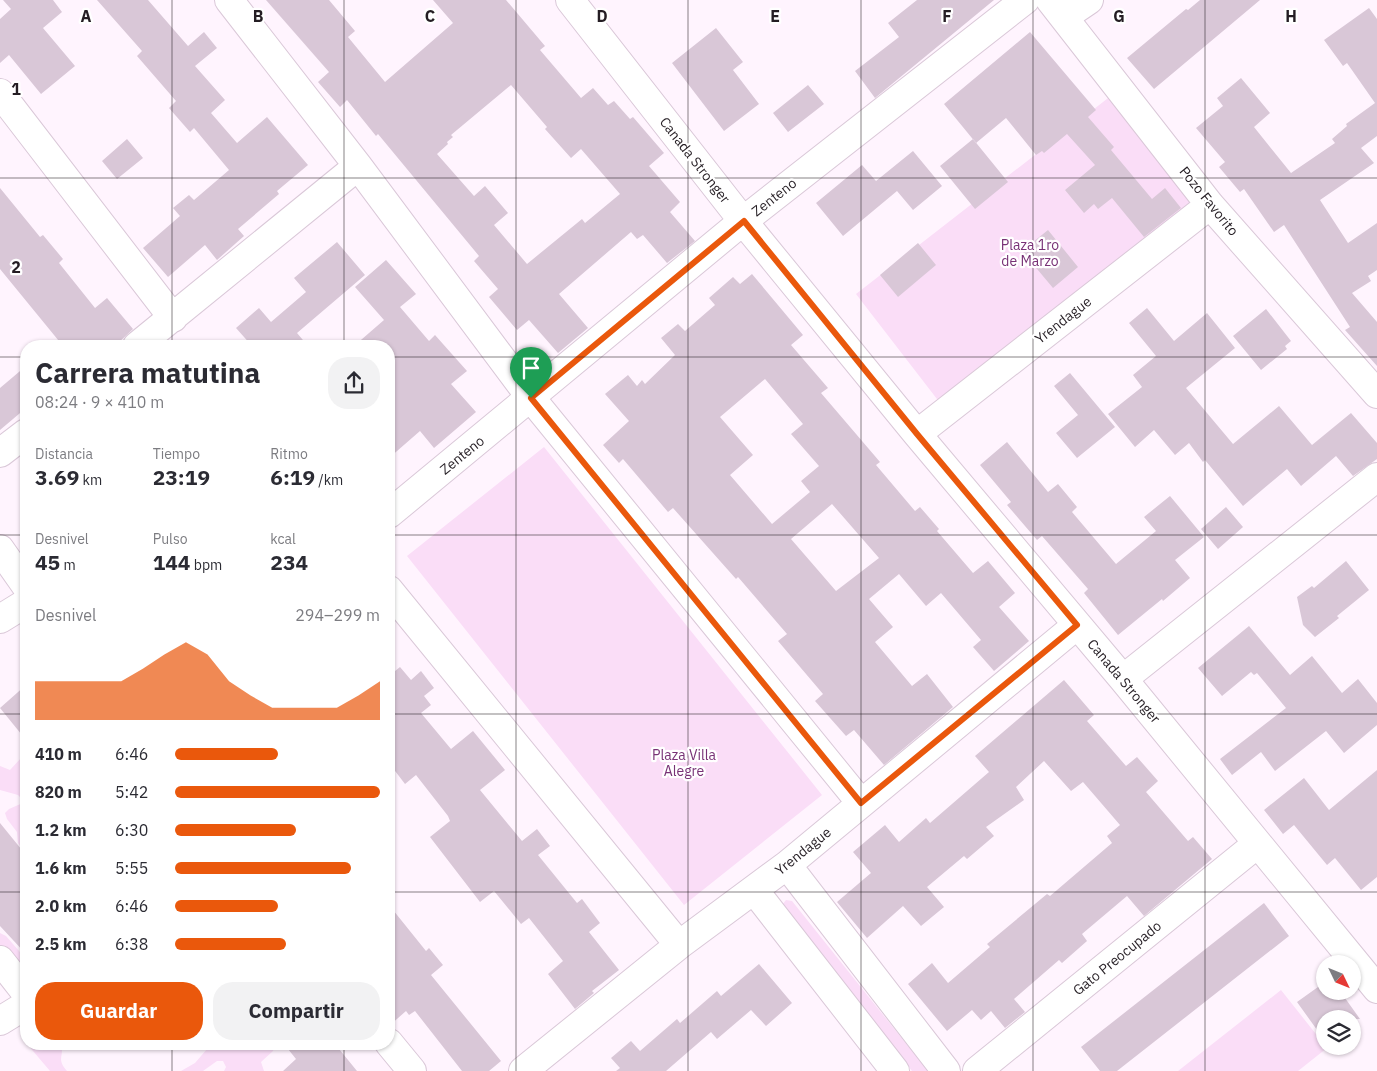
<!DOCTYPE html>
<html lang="es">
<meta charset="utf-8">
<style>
:root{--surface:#fff;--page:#f2f2f3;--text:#2b2b33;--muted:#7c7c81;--accent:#ea580c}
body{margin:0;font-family:"IBM Plex Sans",sans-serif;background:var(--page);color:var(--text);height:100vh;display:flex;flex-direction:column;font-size:19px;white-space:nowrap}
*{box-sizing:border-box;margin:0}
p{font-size:16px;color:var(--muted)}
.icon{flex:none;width:28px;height:28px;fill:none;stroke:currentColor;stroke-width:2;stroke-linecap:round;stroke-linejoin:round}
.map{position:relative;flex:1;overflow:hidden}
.side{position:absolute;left:20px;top:340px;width:375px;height:710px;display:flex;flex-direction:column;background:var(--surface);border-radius:20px;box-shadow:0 1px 4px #0004}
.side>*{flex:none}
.needle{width:32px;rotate:133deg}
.tools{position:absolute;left:1316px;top:955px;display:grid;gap:10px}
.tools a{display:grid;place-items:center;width:45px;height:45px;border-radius:50%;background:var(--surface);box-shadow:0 1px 4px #0004;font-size:25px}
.pin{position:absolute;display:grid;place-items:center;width:42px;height:42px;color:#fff;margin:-51px -21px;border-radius:50% 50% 50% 0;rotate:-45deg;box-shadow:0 0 5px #0007}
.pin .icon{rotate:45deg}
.round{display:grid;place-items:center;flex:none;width:52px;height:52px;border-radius:20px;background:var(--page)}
.head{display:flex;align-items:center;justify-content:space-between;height:85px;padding:0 15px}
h1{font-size:28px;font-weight:800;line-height:38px}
.figures{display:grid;grid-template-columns:repeat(3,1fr);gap:8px;height:85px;padding:5px 15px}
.figures div{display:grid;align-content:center}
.figures b{font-size:21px;font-weight:800}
.figures small{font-size:14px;font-weight:400}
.figures p{font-size:14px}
.chart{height:140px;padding:10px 15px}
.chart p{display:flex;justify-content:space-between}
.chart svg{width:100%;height:90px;margin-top:5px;fill:var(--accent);opacity:.7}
.primary-button{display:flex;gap:10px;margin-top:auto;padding:10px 15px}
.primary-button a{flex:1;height:58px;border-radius:20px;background:var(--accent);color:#fff;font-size:20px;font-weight:800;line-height:58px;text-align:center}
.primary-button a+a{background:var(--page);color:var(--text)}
ul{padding:0 15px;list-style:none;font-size:16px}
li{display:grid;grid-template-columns:80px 60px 1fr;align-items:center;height:38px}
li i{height:12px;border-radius:6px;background:var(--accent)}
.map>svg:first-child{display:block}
.green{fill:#faddf7}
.building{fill:#d9c7d7;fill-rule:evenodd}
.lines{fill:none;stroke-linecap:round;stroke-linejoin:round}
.street-casing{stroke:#dac8d8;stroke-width:30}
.street{stroke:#fff;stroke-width:28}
.route-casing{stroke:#fff;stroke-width:10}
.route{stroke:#ea580c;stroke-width:6}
.grid{fill:none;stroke:#241d23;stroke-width:1;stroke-opacity:0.55}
.labels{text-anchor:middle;stroke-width:4.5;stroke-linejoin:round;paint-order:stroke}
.street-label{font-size:14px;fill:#241d23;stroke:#fff}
.park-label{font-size:14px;fill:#783276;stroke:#fff}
.grid-label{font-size:16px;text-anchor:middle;font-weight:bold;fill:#241d23;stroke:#fff;stroke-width:4.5;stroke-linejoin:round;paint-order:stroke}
</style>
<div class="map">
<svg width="1377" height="1071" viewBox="0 0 1377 1071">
<rect width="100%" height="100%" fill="#fff4fe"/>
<!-- green -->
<path class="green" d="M1112,95L1204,212L947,412L856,294Z
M544,447L822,795L684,905L407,556Z
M21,758H26V848L21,847L18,843L17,832L7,819L5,813L9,809L25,802L18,795L0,790V766L10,770Z
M786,900L792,901L928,1071H912L782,909V905Z
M0,933L6,936L26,959V980L0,965Z
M1281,990L1327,1048L1298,1071H1178Z
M27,1044H60C66,1055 55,1058 67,1071H50Z
M186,1044H274L275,1045L273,1051L261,1062L264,1071H224L226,1067L223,1061H217L203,1071H181L195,1063L207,1049L190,1047Z"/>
<!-- building -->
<path class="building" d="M3,0H53L62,12L43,28L75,66L41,94L9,55L0,63V19L11,9Z
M97,0H148L188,46L204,32L217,48L195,66L225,100L211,113L237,143L267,117L308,165L277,191L279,194L238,229L244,236L217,260L205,245L168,277L143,248L180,216L173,208L189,195L194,200L229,170L194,128L190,132L169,108L176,101L137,56L142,51Z
M266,0H329L355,31L348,37L385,82L453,23L433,0H506L545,46L540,50L581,98L593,88L608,105L614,101L630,119L633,117L664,153L649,166L680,202L670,212L695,241L667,263L643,235L637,239L631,232L559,294L588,328L558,353L529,320L517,330L489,297L498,289L474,261L479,256L378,134L376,136L347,100L340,107L318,82L329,72ZM511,85L547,127L545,129L571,158L581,149L620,194L585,223L582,219L527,264L494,225L508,213L485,186L474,196L437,154L448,144L447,142L453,137L451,135Z
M917,0H994L875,98L855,71L899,37L888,23Z
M1200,0H1260L1154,89L1127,58L1186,9L1188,10Z
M1369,8L1377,19V136L1361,148L1374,163L1320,200L1348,243L1377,223V270L1368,276L1371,281L1352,293L1377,322V366L1345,330L1350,327L1284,225L1274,232L1244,189L1240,192L1219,167L1225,162L1196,128L1223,106L1217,98L1241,78L1270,113L1254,127L1291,173L1335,143L1332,139L1347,126L1346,124L1375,103L1347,63L1343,66L1324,40Z
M716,28L743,62L733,70L759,104L724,131L672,63Z
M1030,32L1096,110L1088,117L1114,147L1111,150L1152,199L1165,188L1181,208L1144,237L1112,198L1098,209L1094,204L1084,213L1065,190L1095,165L1067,134L1044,153L1042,151L1036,155L1006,118L976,143L944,104Z
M808,85L824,104L788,132L773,113Z
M127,139L143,158L117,179L102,161Z
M973,139L1008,182L975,209L940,166Z
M913,151L942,186L913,210L897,191L843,236L816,203L862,165L876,181Z
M0,188L40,237L43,235L63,259L59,263L95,308L107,298L133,329L115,346H63L0,269Z
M1048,230L1078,267L1053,288L1022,251Z
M337,242L365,275L297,333L308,346H252L236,328L259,308L271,322L306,292L294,278Z
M918,243L936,265L898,297L880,275Z
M386,260L416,294L400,307L429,341L435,335L467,371L451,384L476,412L434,448L420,431L389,458V346H354L384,320L355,287Z
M752,274L803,335L791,345L828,388L821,393L880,462L876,465L915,511L920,507L939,529L937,531L973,573L988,561L1015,593L999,607L1029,641L994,671L973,647L981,640L941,593L926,606L899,574L869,599L893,627L875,642L912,686L927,674L953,707L884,765L854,730L846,736L815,701L823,694L778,641L787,634L738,577L736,579L673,508L668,512L623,459L619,463L603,445L629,421L605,394L628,375L637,386L642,380L645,384L675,355L661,338L678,324L685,331L715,305L709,298L733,277L740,284ZM765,379L803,424L791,434L819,466L801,481L810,492L772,524L730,475L753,455L720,417ZM832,504L879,558L836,591L791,539Z
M1147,308L1174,341L1207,313L1235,348L1186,388L1233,444L1279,406L1312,445L1351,413L1377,443V459L1353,476L1336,456L1301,486L1287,469L1243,506L1205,460L1203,462L1189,443L1175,455L1154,430L1135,447L1108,414L1142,387L1133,375L1156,356L1129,323Z
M1266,309L1291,341L1285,346L1287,349L1261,370L1233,336Z
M26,366V408L0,430V388Z
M1070,373L1115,427L1077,458L1056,433L1078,415L1054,386Z
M1007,442L1048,492L1058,484L1077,507L1072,512L1116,564L1156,531L1144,517L1170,496L1204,537L1175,560L1190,578L1163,601L1162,599L1118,635L1084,593L1088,589L1042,536L1037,540L1007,505L1011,502L980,465Z
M1226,507L1243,527L1218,549L1201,529Z
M1346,561L1369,590L1337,616L1339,618L1315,637L1303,625L1297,597L1312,586L1314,588Z
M1249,626L1290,675L1312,656L1342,693L1358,679L1377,703V725L1344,753L1326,731L1275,771L1261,752L1232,775L1220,759L1286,708L1257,673L1254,675L1251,672L1222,696L1198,668Z
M400,667L411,680L421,671L434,688L424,696L431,705L421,713L451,749L473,731L505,770L480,790L522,841L537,829L550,846L538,855L577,903L582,899L600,923L589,932L619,970L592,991L594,993L575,1009L548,974L563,961L529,918L521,924L494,891L480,902L430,837L450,821L448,816L416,775L405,784L389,763V676Z
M1064,680L1094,715L1087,721L1126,766L1137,757L1158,781L1146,792L1188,841L1193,837L1212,859L1144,916L1127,896L1082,934L1087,941L1062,963L1059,960L1014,999L1025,1012L1005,1028L991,1011L981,1020L972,1010L947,1031L908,984L932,963L948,983L990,947L987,944L1047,894L1050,896L1112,843L1107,836L1120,825L1083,782L1071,791L1044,761L1016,787L1024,800L986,827L994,836L967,859L964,856L927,887L944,907L921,926L903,906L867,938L837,902L871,873L853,852L885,825L899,842L926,818L930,823L989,772L975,756Z
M26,685V740L0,708Z
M1377,770V877L1361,890L1335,858L1327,865L1294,825L1283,834L1264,810L1304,778L1329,810Z
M0,823L26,855V954L0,926Z
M1264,903L1289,936L1117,1071H1100L1081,1047Z
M389,905L426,951L429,948L443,965L431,975L501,1061L489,1071H462L415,1011L409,1015L406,1011L389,1026Z
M759,964L792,1003L766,1026L751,1010L717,1039L711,1032L666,1071H616L620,1068L611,1058L631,1041L640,1051L677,1019L680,1023L717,991L721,996Z
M1325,982V991H1340L1360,1019H1325V1041L1297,1002Z
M284,1044H335L357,1071H283L296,1059Z"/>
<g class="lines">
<!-- street casing -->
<g class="street-casing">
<path id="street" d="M229,0L358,166L531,398L861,803
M570,0L743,221L917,434L1123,679L1377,989
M1050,0L1210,205L1377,394
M1064,17L1089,0
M0,93L173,318
M137,346L358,166
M917,434L1210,205
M0,453L26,433
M389,514L743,221L1025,0
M0,549L26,586
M389,590L679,945
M0,619L26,603
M1123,679L1377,477
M787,865L946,1071
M754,890L895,1071
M0,960L26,993
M0,1021L26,1005
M389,1043L412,1071
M523,1071L679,945L787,865L1077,625
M977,1071L1257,844"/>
</g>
<!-- street -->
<use href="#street" class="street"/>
</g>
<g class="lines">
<!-- route casing -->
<g class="route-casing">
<path id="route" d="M744,221L917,434L1077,625L861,803L531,398Z"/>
</g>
<!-- route -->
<use href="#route" class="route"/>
</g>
<!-- grid -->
<path class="grid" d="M172,0V346M344,0V346M516,0V1071M688,0V1071M861,0V1071M1033,0V1071M1205,0V1071M0,178H1377M0,357H26M389,357H1377M0,535H26M389,535H1377M0,714H26M389,714H1377M0,892H26M389,892H1377M172,1044V1071M344,1044V1071"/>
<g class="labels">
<!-- street labels -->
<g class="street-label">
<text transform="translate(695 160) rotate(52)" y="5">Canada Stronger</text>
<text transform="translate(774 197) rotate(-38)" y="5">Zenteno</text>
<text transform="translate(1209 201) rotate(51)" y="5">Pozo Favorito</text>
<text transform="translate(1063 320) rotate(-38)" y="5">Yrendague</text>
<text transform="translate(462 455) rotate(-39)" y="5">Zenteno</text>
<text transform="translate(1124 681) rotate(50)" y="5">Canada Stronger</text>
<text transform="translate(803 851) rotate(-39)" y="5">Yrendague</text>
<text transform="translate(1117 958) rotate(-39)" y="5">Gato Preocupado</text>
</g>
<!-- park labels -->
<g class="park-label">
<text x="1030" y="250">Plaza 1ro<tspan x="1030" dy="16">de Marzo</tspan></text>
<text x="684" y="760">Plaza Villa<tspan x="684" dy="16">Alegre</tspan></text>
</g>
</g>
<g class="grid-label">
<text x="86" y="22">A</text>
<text x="258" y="22">B</text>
<text x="430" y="22">C</text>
<text x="602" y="22">D</text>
<text x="775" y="22">E</text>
<text x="947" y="22">F</text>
<text x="1119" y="22">G</text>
<text x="1291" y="22">H</text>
<text x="16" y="95">1</text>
<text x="16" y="273">2</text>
</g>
</svg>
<div class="tools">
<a><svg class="needle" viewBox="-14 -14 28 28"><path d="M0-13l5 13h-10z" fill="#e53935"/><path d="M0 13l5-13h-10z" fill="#7c7c81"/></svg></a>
<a><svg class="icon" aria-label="layers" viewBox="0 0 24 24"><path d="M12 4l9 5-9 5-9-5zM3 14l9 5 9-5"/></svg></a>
</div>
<div class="pin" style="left:531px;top:398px;background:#1e9e55"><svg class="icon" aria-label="arrive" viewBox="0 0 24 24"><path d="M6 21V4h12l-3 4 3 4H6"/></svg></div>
<section class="side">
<div class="head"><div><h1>Carrera matutina</h1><p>08:24 · 9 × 410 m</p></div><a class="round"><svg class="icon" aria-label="share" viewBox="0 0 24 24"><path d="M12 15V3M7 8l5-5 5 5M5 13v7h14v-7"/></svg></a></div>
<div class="figures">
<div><p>Distancia</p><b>3.69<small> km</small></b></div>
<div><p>Tiempo</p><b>23:19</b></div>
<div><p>Ritmo</p><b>6:19<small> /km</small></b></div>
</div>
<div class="figures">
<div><p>Desnivel</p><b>45<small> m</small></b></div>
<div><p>Pulso</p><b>144<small> bpm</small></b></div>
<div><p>kcal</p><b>234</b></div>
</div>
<div class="chart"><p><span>Desnivel</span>294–299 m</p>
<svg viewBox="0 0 160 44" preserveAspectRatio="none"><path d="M0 44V25L10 25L20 25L30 25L40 25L50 19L60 12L70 6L80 12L90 25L100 32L110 38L120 38L130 38L140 38L150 32L160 25V44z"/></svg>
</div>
<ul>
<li><b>410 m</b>6:46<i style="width:50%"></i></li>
<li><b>820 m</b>5:42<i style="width:100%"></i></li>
<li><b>1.2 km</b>6:30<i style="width:59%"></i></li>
<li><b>1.6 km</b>5:55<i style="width:86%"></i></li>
<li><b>2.0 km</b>6:46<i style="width:50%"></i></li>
<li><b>2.5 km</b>6:38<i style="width:54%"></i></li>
</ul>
<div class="primary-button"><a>Guardar</a><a>Compartir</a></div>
</section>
</div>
